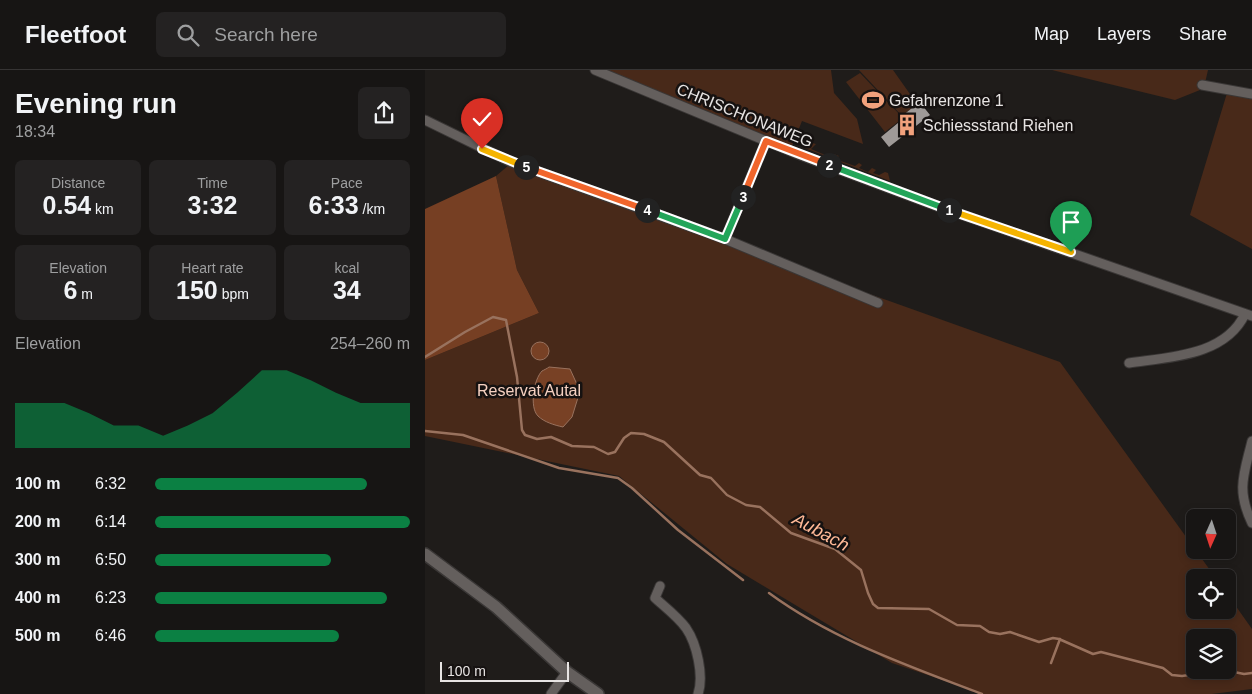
<!DOCTYPE html>
<meta charset="utf-8">
<style>
:root{--surface:#171514;--page:#242222;--text:#f1f3f6;--muted:#9e9fa0;--line:#363434;--accent:#0b8043}
body{margin:0;font-family:Arial,sans-serif;background:var(--page);color:var(--text);height:100vh;display:flex;flex-direction:column;font-size:19px;white-space:nowrap}
*{box-sizing:border-box;margin:0}
p{font-size:16px;color:var(--muted)}
.icon{flex:none;width:28px;height:28px;fill:none;stroke:currentColor;stroke-width:2;stroke-linecap:round;stroke-linejoin:round}
.map{position:relative;flex:1;overflow:hidden}
.sheet{display:flex;flex-direction:column;background:var(--surface);width:425px}
.sheet>*{flex:none}
.needle{width:32px;rotate:183deg}
.controls{position:absolute;left:761px;top:439px;display:grid;gap:10px}
.controls a{display:grid;place-items:center;width:50px;height:50px;border-radius:8px;background:var(--surface);box-shadow:0 2px 8px #0003,0 0 0 1px var(--line);font-size:25px}
.scale{position:absolute;left:15px;bottom:12px;width:129px;box-sizing:border-box;padding-left:5px;border:2px solid #e7e4e3;border-top:0;font-size:14px;line-height:18px;white-space:nowrap;color:#e7e4e3;-webkit-text-stroke:4px #161211;paint-order:stroke}
.pin{position:absolute;display:grid;place-items:center;width:42px;height:42px;color:#fff;margin:-51px -21px;border-radius:50% 50% 50% 0;rotate:-45deg;box-shadow:0 0 5px #0007}
.pin .icon{rotate:45deg}
.km{position:absolute;width:25px;height:25px;margin:-12px;border-radius:50%;background:#222;color:#fff;font-size:14px;line-height:25px;text-align:center}
.round{display:grid;place-items:center;flex:none;width:52px;height:52px;border-radius:8px;background:var(--page)}
.head{display:flex;align-items:center;justify-content:space-between;height:85px;padding:0 15px}
h1{font-size:28px;font-weight:700;line-height:38px}
.metrics{display:grid;grid-template-columns:repeat(3,1fr);gap:8px;height:85px;padding:5px 15px}
.metrics div{display:grid;align-content:center;border-radius:8px;background:var(--page);text-align:center}
.metrics b{font-size:25px;font-weight:700}
.metrics small{font-size:14px;font-weight:400}
.metrics p{font-size:14px}
.chart{height:140px;padding:10px 15px}
.chart p{display:flex;justify-content:space-between}
.chart svg{width:100%;height:90px;margin-top:5px;fill:var(--accent);opacity:.7}
ul{padding:0 15px;list-style:none;font-size:16px}
li{display:grid;grid-template-columns:80px 60px 1fr;align-items:center;height:38px}
li i{height:12px;border-radius:6px;background:var(--accent)}
header{display:flex;align-items:center;gap:30px;box-sizing:border-box;height:70px;padding:0 25px;background:var(--surface);border-bottom:1px solid var(--line)}
header strong{font-size:24px}
nav{display:flex;gap:28px;margin-inline-start:auto;font-size:18px}
.search{width:350px;height:45px;background:var(--page);display:flex;align-items:center;gap:12px;box-sizing:border-box;padding:0 18px;border-radius:8px;color:var(--muted);font-size:19px}
main{display:flex;flex:1;min-height:0}
.map>svg:first-child{display:block}
.green{fill:#482919;fill-rule:evenodd}
.forest{fill:#763f23}
.water{fill:#784125;stroke:#99725e}
.lines{fill:none;stroke-linecap:round;stroke-linejoin:round}
.stream{stroke:#99725e;stroke-width:2.5}
.building{fill:#9f9a98}
.street-casing{stroke:#3a3736;stroke-width:11}
.secondary-casing{stroke:#3a3736;stroke-width:14}
.street{stroke:#645f5d;stroke-width:9}
.secondary{stroke:#645f5d;stroke-width:11}
.split-1-casing{stroke:#fff;stroke-width:10}
.split-2-casing{stroke:#fff;stroke-width:10}
.split-3-casing{stroke:#fff;stroke-width:10}
.split-4-casing{stroke:#fff;stroke-width:10}
.split-5-casing{stroke:#fff;stroke-width:10}
.split-6-casing{stroke:#fff;stroke-width:10}
.split-1{stroke:#f5b400;stroke-width:6}
.split-2{stroke:#22a559;stroke-width:6}
.split-3{stroke:#f0652b;stroke-width:6}
.split-4{stroke:#22a559;stroke-width:6}
.split-5{stroke:#f0652b;stroke-width:6}
.split-6{stroke:#f5b400;stroke-width:6}
.labels{text-anchor:middle;stroke-width:5;stroke-linejoin:round;paint-order:stroke}
.poi-label{font-size:16px;fill:#e7e4e3;stroke:#161211;text-anchor:start}
.street-label{font-size:16px;fill:#e7e4e3;stroke:#161211}
.park-label{font-size:16px;fill:#f6d1c1;stroke:#161211}
.water-label{font-size:18px;font-style:italic;fill:#ffb997;stroke:#161211}
</style>
<header>
<strong>Fleetfoot</strong>
<div class="search"><svg class="icon" aria-label="search" viewBox="0 0 24 24"><circle cx="10" cy="10" r="6"/><path d="M15 15l6 6"/></svg>Search here</div>
<nav><a>Map</a><a>Layers</a><a>Share</a></nav>
</header>
<main>
<section class="sheet">
<div class="head"><div><h1>Evening run</h1><p>18:34</p></div><a class="round"><svg class="icon" aria-label="share" viewBox="0 0 24 24"><path d="M12 15V3M7 8l5-5 5 5M5 13v7h14v-7"/></svg></a></div>
<div class="metrics">
<div><p>Distance</p><b>0.54<small> km</small></b></div>
<div><p>Time</p><b>3:32</b></div>
<div><p>Pace</p><b>6:33<small> /km</small></b></div>
</div>
<div class="metrics">
<div><p>Elevation</p><b>6<small> m</small></b></div>
<div><p>Heart rate</p><b>150<small> bpm</small></b></div>
<div><p>kcal</p><b>34</b></div>
</div>
<div class="chart"><p><span>Elevation</span>254–260 m</p>
<svg viewBox="0 0 160 44" preserveAspectRatio="none"><path d="M0 44V22L10 22L20 22L30 27L40 33L50 33L60 38L70 33L80 27L90 17L100 6L110 6L120 11L130 17L140 22L150 22L160 22V44z"/></svg>
</div>
<ul>
<li><b>100 m</b>6:32<i style="width:83%"></i></li>
<li><b>200 m</b>6:14<i style="width:100%"></i></li>
<li><b>300 m</b>6:50<i style="width:69%"></i></li>
<li><b>400 m</b>6:23<i style="width:91%"></i></li>
<li><b>500 m</b>6:46<i style="width:72%"></i></li>
</ul>
</section>
<div class="map">
<svg width="827" height="624" viewBox="0 0 827 624">
<rect width="100%" height="100%" fill="#1f1c1a"/>
<!-- green -->
<path class="green" d="M175,0H406L409,23L432,49L438,74L377,51L365,81Z
M434,0H468L492,34L477,46Z
M627,0H783L780,13L775,20L750,30Z
M435,3L478,48L460,62L421,12Z
M802,23L827,28V179L765,145Z
M380,71L391,74L386,79L405,87L409,84L414,86L410,89L430,96L434,93L437,95L434,98L443,102L447,98L451,100L448,103L454,105L460,102L463,103L465,111L377,77Z
M84,95L635,292L790,507L770,508V540H802L803,525L827,559V619L787,624H559L467,593L302,494L194,406L0,366V290L114,243L92,200L71,106ZM770,568H802V600H770Z"/>
<!-- forest -->
<path class="forest" d="M71,106L92,200L114,243L0,290V139Z"/>
<!-- water -->
<path class="water" d="M106 281a9 9 0 1 1 18 0a9 9 0 1 1-18 0Z
M124,297L145,299L155,321L147,347L138,357C129,355 119,352 113,346C104,337 109,309 117,301C119,300 123,298 124,297Z"/>
<g class="lines">
<!-- stream -->
<path class="stream" d="M0,287L40,262L68,247L81,250L92,307L97,360L100,365L112,369L126,367L147,376L169,377L183,384L190,382L199,368L206,363L219,364L239,372L275,405L286,408L302,425L321,435L335,437L366,463L410,479L436,500L443,523L448,534L453,538L504,539L532,555L555,556L564,562L575,564L585,562L614,572L628,568L634,569L668,584L676,582L738,598L747,605L757,606L797,600
M0,361L38,365L134,398L193,408L207,418L253,460L318,510
M344,523C408,570 484,596 557,624
M626,593L635,569
M799,600L819,604L827,603"/>
</g>
<!-- building -->
<path class="building" d="M492,34L495,37L497,35L505,45L464,77L456,67L479,48L477,46Z"/>
<g class="lines">
<!-- street casing -->
<g class="street-casing">
<path id="street" d="M170,0L370,83L512,136L827,246
M777,15L827,24
M0,50L86,92L300,169L453,233
M300,169L341,71
M704,293C745,287 800,286 820,244
M827,371C819,404 811,420 827,453
M235,516L230,528C240,537 253,547 261,558C272,574 279,606 273,624
M126,624L142,602"/>
</g>
<!-- secondary casing -->
<g class="secondary-casing">
<path id="secondary" d="M0,484L71,537L142,602L173,624"/>
</g>
<!-- street -->
<use href="#street" class="street"/>
<!-- secondary -->
<use href="#secondary" class="secondary"/>
</g>
<g class="lines">
<!-- split-1 casing -->
<g class="split-1-casing">
<path id="split-1" d="M524,140L646,182"/>
</g>
<!-- split-2 casing -->
<g class="split-2-casing">
<path id="split-2" d="M404,95L524,140"/>
</g>
<!-- split-3 casing -->
<g class="split-3-casing">
<path id="split-3" d="M318,127L341,71L404,95"/>
</g>
<!-- split-4 casing -->
<g class="split-4-casing">
<path id="split-4" d="M222,140L300,169L318,127"/>
</g>
<!-- split-5 casing -->
<g class="split-5-casing">
<path id="split-5" d="M101,97L222,140"/>
</g>
<!-- split-6 casing -->
<g class="split-6-casing">
<path id="split-6" d="M57,79L101,97"/>
</g>
<!-- split-1 -->
<use href="#split-1" class="split-1"/>
<!-- split-2 -->
<use href="#split-2" class="split-2"/>
<!-- split-3 -->
<use href="#split-3" class="split-3"/>
<!-- split-4 -->
<use href="#split-4" class="split-4"/>
<!-- split-5 -->
<use href="#split-5" class="split-5"/>
<!-- split-6 -->
<use href="#split-6" class="split-6"/>
</g>
<!-- icons -->
<defs>
<g id="stadium-bare" transform="scale(1.725)"><path d="M0-5a6.5 5 0 1 0 0 10a6.5 5 0 1 0 0-10ZM-3.5-1.8h7v3.6h-7Z" fill="#f1a17c" stroke="#161211" stroke-width="2.5" paint-order="stroke"/></g>
<g id="building-bare" transform="scale(1.725)"><path d="M-4-6H4V6H1V3H-1V6H-4ZM-2.5-4.3h1.7v1.8h-1.7ZM.8-4.3h1.7v1.8H.8ZM-2.5-1h1.7V.8h-1.7ZM.8-1h1.7V.8H.8Z" fill="#f1a17c" stroke="#161211" stroke-width="2.5" paint-order="stroke"/></g>
</defs>
<g fill-rule="evenodd">
<use href="#stadium-bare" x="448" y="30"/>
<use href="#building-bare" x="482" y="55"/>
</g>
<g class="labels">
<!-- poi labels -->
<g class="poi-label">
<text x="464" y="36">Gefahrenzone 1</text>
<text x="498" y="61">Schiessstand Riehen</text>
</g>
<!-- street labels -->
<g class="street-label">
<text transform="translate(320 45) rotate(22)" y="6">CHRISCHONAWEG</text>
</g>
<!-- park labels -->
<g class="park-label">
<text x="104" y="326">Reservat Autal</text>
</g>
<!-- water labels -->
<g class="water-label">
<text transform="translate(396 462) rotate(28)" y="6">Aubach</text>
</g>
</g>
</svg>
<div class="controls">
<a><svg class="needle" viewBox="-14 -14 28 28"><path d="M0-13l5 13h-10z" fill="#e53935"/><path d="M0 13l5-13h-10z" fill="#9e9fa0"/></svg></a>
<a><svg class="icon" aria-label="locate" viewBox="0 0 24 24"><circle cx="12" cy="12" r="6"/><path d="M12 2v4M12 18v4M2 12h4M18 12h4"/></svg></a>
<a><svg class="icon" aria-label="layers" viewBox="0 0 24 24"><path d="M12 4l9 5-9 5-9-5zM3 14l9 5 9-5"/></svg></a>
</div>
<div class="scale">100 m</div>
<div class="pin" style="left:646px;top:182px;background:#1e9e55"><svg class="icon" aria-label="arrive" viewBox="0 0 24 24"><path d="M6 21V4h12l-3 4 3 4H6"/></svg></div>
<div class="pin" style="left:57px;top:79px;background:#d93025"><svg class="icon" aria-label="check" viewBox="0 0 24 24"><path d="M5 12l5 5 9-10"/></svg></div>
<b class="km" style="left:524px;top:140px">1</b>
<b class="km" style="left:404px;top:95px">2</b>
<b class="km" style="left:318px;top:127px">3</b>
<b class="km" style="left:222px;top:140px">4</b>
<b class="km" style="left:101px;top:97px">5</b>
</div>
</main>
